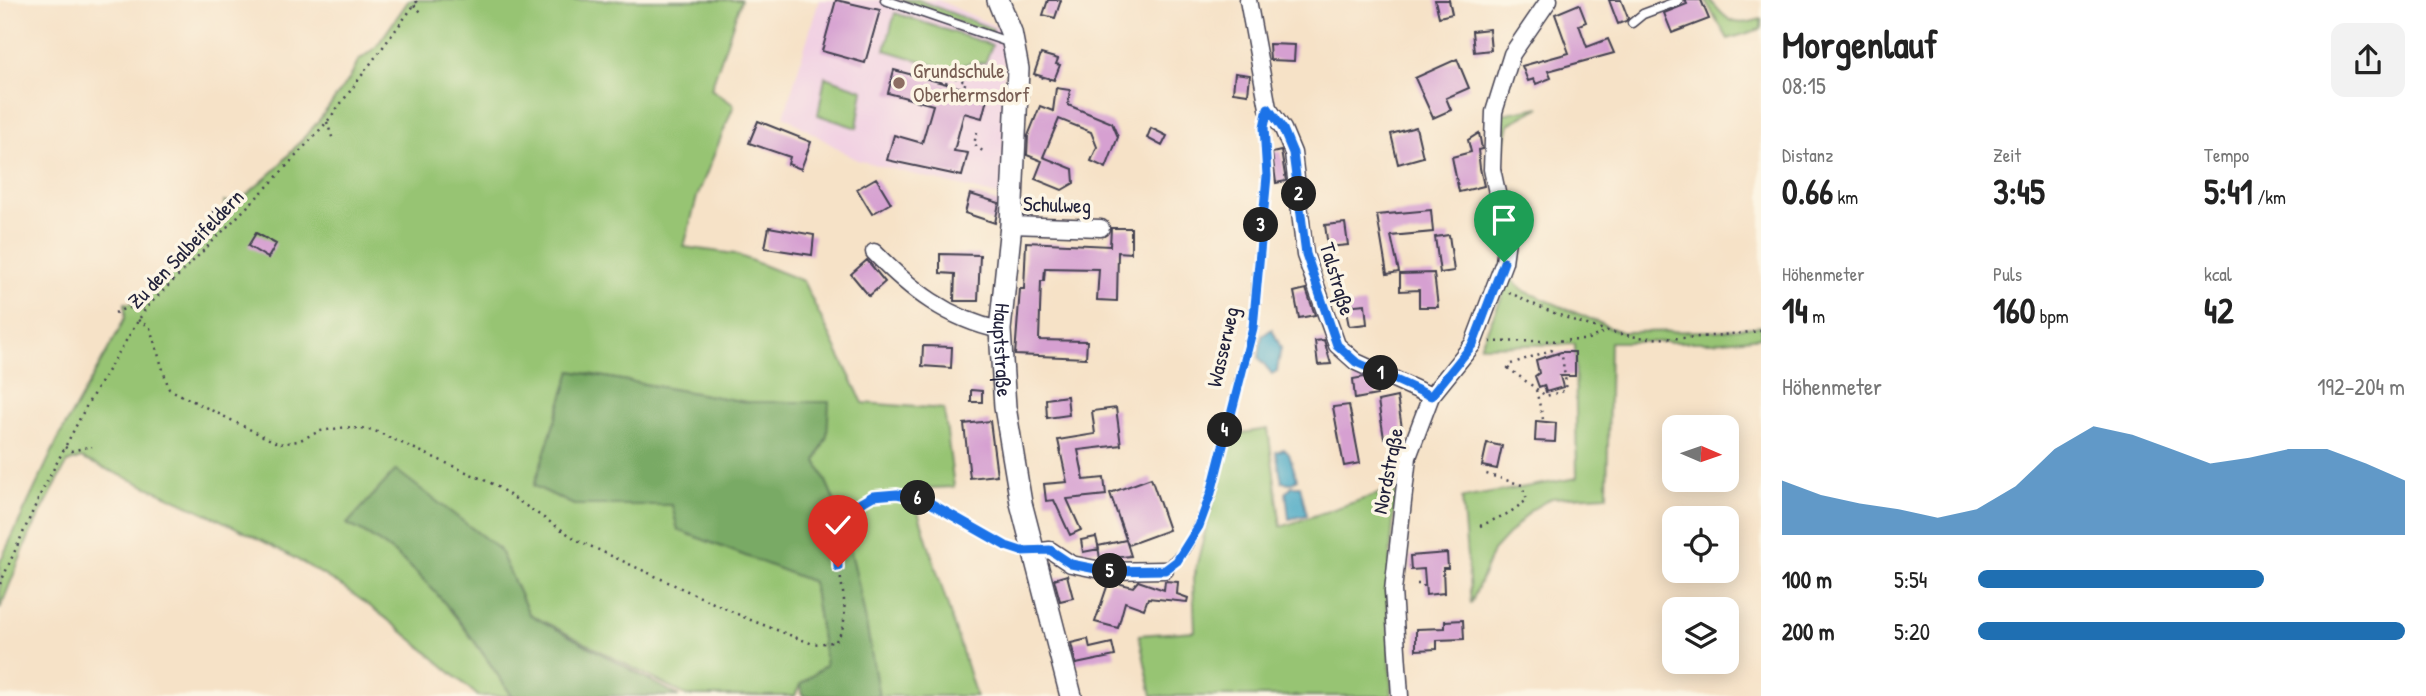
<!DOCTYPE html>
<html lang="de">
<meta charset="utf-8">
<style>
:root{--surface:#fff;--page:#f2f2f2;--text:#222;--muted:#767676;--accent:#1f6fb2}
body{margin:0;font-family:"Patrick Hand",sans-serif;background:var(--page);color:var(--text);height:100vh;display:flex;flex-direction:column;font-size:26px;white-space:nowrap}
*{box-sizing:border-box;margin:0}
p{font-size:23px;color:var(--muted)}
.icon{flex:none;width:38px;height:38px;fill:none;stroke:currentColor;stroke-width:2;stroke-linecap:round;stroke-linejoin:round}
.map{position:relative;flex:1;overflow:hidden}
.drawer{display:flex;flex-direction:column;background:var(--surface);width:665px}
.drawer>*{flex:none}
.needle{width:46px;rotate:92deg}
.controls{position:absolute;left:1662px;top:415px;display:grid;gap:14px}
.controls a{display:grid;place-items:center;width:77px;height:77px;border-radius:14px;background:var(--surface);box-shadow:0 4px 18px #0003;font-size:35px}
.pin{position:absolute;display:grid;place-items:center;width:60px;height:60px;color:#fff;margin:-72px -30px;border-radius:50% 50% 50% 0;rotate:-45deg;box-shadow:0 0 7px #0007}
.pin .icon{rotate:45deg}
.km{position:absolute;width:35px;height:35px;margin:-18px;border-radius:50%;background:#222;color:#fff;font-size:19px;line-height:35px;text-align:center}
.round{display:grid;place-items:center;flex:none;width:74px;height:74px;border-radius:14px;background:var(--page)}
.headline{display:flex;align-items:center;justify-content:space-between;height:119px;padding:0 21px}
h1{font-size:38px;font-weight:700;line-height:52px}
.stats{display:grid;grid-template-columns:repeat(3,1fr);gap:10px;height:119px;padding:7px 21px}
.stats div{display:grid;align-content:center}
.stats b{font-size:35px;font-weight:700}
.stats small{font-size:19px;font-weight:400}
.stats p{font-size:19px}
.chart{height:196px;padding:14px 21px}
.chart p{display:flex;justify-content:space-between}
.chart svg{width:100%;height:126px;margin-top:7px;fill:var(--accent);opacity:.7}
ul{padding:0 21px;list-style:none;font-size:23px}
li{display:grid;grid-template-columns:112px 84px 1fr;align-items:center;height:52px}
li i{height:18px;border-radius:9px;background:var(--accent)}
main{display:flex;flex:1;min-height:0}
.map>svg:first-child{display:block}
.built{fill:#f1d0e3}
.green{fill:#97c473;stroke:#5c7357;stroke-width:2}
.forest{fill:#79aa65;stroke:#4e6650;stroke-width:2}
.water{fill:#46a7c5;stroke:#346480;stroke-width:2}
.building{fill:#d6a0d1}
.lines{fill:none;stroke-linecap:round;stroke-linejoin:round}
.service-casing{stroke:#423f50;stroke-width:11}
.minor-casing{stroke:#423f50;stroke-width:19}
.tertiary-casing{stroke:#423f50;stroke-width:24}
.path{stroke:#423f50;stroke-width:2.5;stroke-dasharray:2 5;stroke-linecap:butt}
.service{stroke:#fff;stroke-width:8}
.minor{stroke:#fff;stroke-width:16}
.tertiary{stroke:#fff;stroke-width:21}
.route-casing{stroke:#fff;stroke-width:14}
.route{stroke:#1a73e8;stroke-width:9}
.education-dot{fill:#8d6e63;stroke:#fcf5e5;stroke-width:2.5}
.labels{text-anchor:middle;stroke-width:7;stroke-linejoin:round;paint-order:stroke}
.education-label{font-size:21px;fill:#785e54;stroke:#fcf5e5;text-anchor:start}
.street-label{font-size:21px;fill:#22223b;stroke:#fcf5e5}
</style>
<main>
<div class="map">
<svg width="1761" height="696" viewBox="0 0 1761 696">
<rect width="100%" height="100%" fill="#fcf5e5"/>
<filter id="ink" filterUnits="userSpaceOnUse"><feTurbulence type="fractalNoise" baseFrequency=".0143" numOctaves="2"/><feDisplacementMap in="SourceGraphic" scale="14" xChannelSelector="R" yChannelSelector="G"/><feConvolveMatrix kernelMatrix="1 2 1 2 8 2 1 2 1" color-interpolation-filters="sRGB"/></filter>
<filter id="wash" filterUnits="userSpaceOnUse"><feTurbulence type="fractalNoise" baseFrequency=".00686" numOctaves="4" result="noise"/><feDisplacementMap in="SourceGraphic" scale="28" xChannelSelector="R" yChannelSelector="G"/><feGaussianBlur stdDeviation="1.57" result="paint"/><feColorMatrix in="noise" values="0 0 0 0 0 0 0 0 0 0 0 0 0 0 0 0 0 1.4 0 .05"/><feComposite in="paint" operator="in"/></filter>
<g filter="url(#wash)">
<rect width="100%" height="100%" fill="#f6e2c7"/>
<!-- built -->
<path class="built" d="M819,0H938L999,28L1004,49V197L857,160L784,116Z"/>
<!-- green -->
<path class="green" d="M409,0H741L711,89L734,105L697,197L684,247L735,254L803,281L863,403L944,409L954,487L911,489L976,696H879C864,616 855,533 816,461L827,436L786,404L746,402L571,371L534,486L574,505H672L678,530L813,582L826,665L800,685L795,696H687L529,614L499,549L348,524C421,558 468,632 512,696H478C435,659 392,620 344,588C263,535 170,497 81,458L67,463L30,534L0,609V562L60,435L119,330L125,317V303H133L156,287L225,210L224,201L236,204L275,170L316,124L350,78L358,61L376,47Z
M901,0H918L993,29L991,35Z
M1705,0H1710C1728,21 1733,28 1761,19V29L1728,39Z
M895,13L992,45L985,63H970L948,69L885,50Z
M825,77L863,90L857,128L818,115Z
M1540,107L1509,124L1502,155L1501,114Z
M1513,256L1512,279L1522,290L1621,332L1715,331L1761,326V337L1714,342H1610L1607,495L1552,498L1531,510L1493,551L1471,604L1462,498L1577,478L1575,344L1480,346L1502,297Z
M1268,429L1281,527L1396,488L1387,595L1392,696H1152L1139,635L1195,631L1193,579L1230,435Z"/>
<!-- forest -->
<path class="forest" d="M571,371L746,402H829L827,436L816,461C855,533 864,616 879,696H803L800,685L826,665L813,582L678,530L672,505H574L534,486Z
M396,470L499,549L529,614L679,696H512C468,631 421,558 347,524Z"/>
<!-- water -->
<path class="water" d="M1272,329L1281,348L1277,371L1272,374L1259,358L1262,336Z
M1284,449L1289,454L1297,479L1291,483L1282,482L1276,452Z
M1292,486H1300L1307,515L1289,519L1286,492Z"/>
<g id="blocks">
<!-- building -->
<path class="building" d="M836,0L880,10L865,63L822,51Z
M1048,0H1061L1055,18L1043,15Z
M1435,0H1449L1452,14L1439,17Z
M1609,0H1621L1628,18L1626,21L1618,24Z
M1685,0H1701L1709,19L1672,33L1664,13L1687,4Z
M1579,4L1586,22L1579,25L1587,47L1608,39L1614,53L1548,71L1551,78L1536,84L1534,79L1528,81L1522,66L1569,53L1555,14Z
M1489,29L1491,50L1474,52L1472,31Z
M1269,44L1295,45L1294,61L1270,60Z
M1041,54L1058,59L1056,64L1060,65L1054,80L1034,74Z
M1457,59L1469,88L1446,98L1451,110L1433,118L1415,78Z
M894,70L988,95L982,118L964,113L954,151L968,153L962,176L887,160L894,135L922,143L933,105L888,93Z
M1235,73L1250,75L1248,94L1233,92Z
M1056,88L1070,90L1068,105L1112,123L1118,137L1106,168L1091,161L1097,147L1091,132L1059,119L1043,157L1073,169L1074,183L1062,190L1035,179L1042,161L1027,155L1028,136L1040,106L1053,111Z
M758,121L811,142L801,169L788,164L790,157L749,143Z
M1416,127L1423,157L1398,164L1391,134Z
M1151,128L1167,136L1162,146L1147,138Z
M1479,133L1482,149L1478,150L1480,168L1484,186L1459,192L1452,157L1471,152L1468,140Z
M1281,151L1286,181L1276,183L1272,153Z
M876,178L891,203L872,214L857,189Z
M970,194L999,203L995,223L965,213Z
M1431,210L1433,232L1391,236L1399,272L1387,274L1377,215Z
M1345,223L1348,245L1328,247L1325,225Z
M769,227L814,235L812,255L765,248Z
M1111,228H1131V253L1118,252L1117,301L1097,300L1099,269L1045,268L1044,281H1041L1039,340L1087,341L1086,358L1015,355L1020,289H1024L1026,242L1110,246Z
M256,233L276,244L268,258L248,246Z
M1449,235L1454,271L1440,273L1435,237Z
M940,254L980,255L978,301H954L955,274L940,273Z
M867,260L885,282L869,296L851,274Z
M1434,273L1438,307H1419V290L1400,291V274Z
M1306,289L1315,315L1299,318L1294,292Z
M1365,304L1367,324L1349,326L1345,306Z
M1324,340L1331,364L1318,365L1315,341Z
M923,346L952,347L951,368L922,366Z
M1561,352H1575V376H1560L1563,387L1546,392L1544,385L1539,387L1535,376L1539,373L1536,360Z
M1364,377L1374,382L1377,395L1355,399L1353,379Z
M971,390L982,391V402H971Z
M1067,396L1069,415L1047,418L1046,399Z
M1397,397L1403,434L1384,438L1378,401Z
M1349,405L1360,463L1344,466L1333,407Z
M1116,408L1121,445L1078,450L1084,480L1104,478L1106,495L1067,499L1081,530L1070,535L1054,500L1046,501L1044,484L1067,482L1058,440L1095,434L1092,411Z
M990,421L997,475L970,478L964,424Z
M1536,421L1556,423L1555,442L1535,441Z
M1487,443L1502,446L1497,469L1482,466Z
M1151,478L1169,530L1128,545L1110,493Z
M1096,537L1099,549L1083,552L1081,540Z
M1126,540L1131,556L1100,559L1098,546Z
M1447,553L1448,568H1443L1444,593L1426,595L1424,569L1411,570L1410,556Z
M1067,575L1073,598L1060,601L1054,579Z
M1109,581L1133,587L1138,581L1164,590L1165,581L1178,582L1177,594L1188,598L1187,602L1148,598L1144,609L1125,602L1118,628L1095,622Z
M1463,620L1464,639L1437,640V649L1416,650V629L1445,628V621Z
M1088,639L1090,648L1112,643L1115,656L1076,664L1071,643Z"/>
</g>
</g>
<g filter="url(#ink)">
<use href="#blocks" fill-opacity="0" stroke="#423f50" stroke-width="2"/>
<g class="lines">
<!-- service casing -->
<g class="service-casing">
<path id="service" d="M885,0L1011,43
M1632,23L1643,14L1678,1
M1165,570L1184,551L1199,526L1211,493L1253,328L1267,176L1264,127L1268,111"/>
</g>
<!-- minor casing -->
<g class="minor-casing">
<path id="minor" d="M1248,0L1268,108L1283,129L1293,153L1305,255L1337,345L1356,362L1431,396
M1011,225L1101,228
M874,252C911,290 948,319 1000,330
M1035,552L1050,550L1071,564L1106,571L1165,570
M1400,696L1393,591L1408,457L1431,396L1473,344L1504,262L1507,240L1492,169L1494,112L1512,54L1549,0"/>
</g>
<!-- tertiary casing -->
<g class="tertiary-casing">
<g id="tertiary">
<path id="s1" d="M998,0L1011,32L1018,69L1011,225L1000,330L1005,407L1021,503L1071,696"/>
</g>
</g>
<!-- path -->
<path class="path" d="M414,5L423,14
M1035,75L1053,81L1055,76
M948,76L966,81L963,89
M946,83L952,66
M327,122L333,140
M977,132L974,144L986,154
M213,211L228,227
M1509,292C1542,310 1594,330 1631,336C1670,342 1721,335 1761,331
M115,313L126,308H146
M138,320L150,328L169,389L279,444L298,441L320,431L347,427L375,431L493,484L577,540L748,619L813,644L835,642C865,604 811,547 858,505C903,465 973,535 1015,549
M1490,342L1586,340L1607,331
M1551,350L1562,356L1566,384L1564,391L1546,396L1508,368L1511,364Z
M1536,390L1543,419
M65,447L71,451L92,446
M1480,526L1509,513L1527,500L1522,485L1483,473
M0,584L41,493L88,403L146,308L271,183L327,122L418,0
M1417,584H1423L1425,592"/>
<!-- service -->
<use href="#service" class="service"/>
<!-- minor -->
<use href="#minor" class="minor"/>
<!-- tertiary -->
<use href="#tertiary" class="tertiary"/>
</g>
</g>
<g class="lines" filter="url(#ink)">
<!-- route casing -->
<g class="route-casing">
<path id="route" d="M838,567L837,540L846,520L859,504L873,496L897,494L925,500L1006,546L1021,551L1050,550L1071,564L1106,571L1165,570L1177,561L1199,526L1211,493L1253,328L1267,176L1264,127L1268,108L1283,129L1293,153L1306,254L1337,345L1356,362L1431,396L1473,344L1504,262"/>
</g>
<!-- route -->
<use href="#route" class="route"/>
</g>
<!-- markers -->
<circle class="education-dot" cx="899" cy="83" r="7"/>
<g class="labels">
<!-- education labels -->
<g class="education-label">
<text x="913" y="78">Grundschule<tspan x="913" dy="24">Oberhermsdorf</tspan></text>
</g>
<!-- street labels -->
<g class="street-label">
<text transform="translate(1057 205) rotate(2)" y="7">Schulweg</text>
<text transform="translate(186 249) rotate(-46)" y="7">Zu den Salbeifeldern</text>
<text transform="translate(1337 279) rotate(73)" y="7">Talstraße</text>
<text transform="translate(1223 347) rotate(-77)" y="7">Wasserweg</text>
<text dy="7" stroke="none"><textPath href="#s1" startOffset="354">Hauptstraße</textPath></text>
<text transform="translate(1388 471) rotate(-79)" y="7">Nordstraße</text>
</g>
</g>
</svg>
<div class="controls">
<a><svg class="needle" viewBox="-14 -14 28 28"><path d="M0-13l5 13h-10z" fill="#e53935"/><path d="M0 13l5-13h-10z" fill="#767676"/></svg></a>
<a><svg class="icon" aria-label="locate" viewBox="0 0 24 24"><circle cx="12" cy="12" r="6"/><path d="M12 2v4M12 18v4M2 12h4M18 12h4"/></svg></a>
<a><svg class="icon" aria-label="layers" viewBox="0 0 24 24"><path d="M12 4l9 5-9 5-9-5zM3 14l9 5 9-5"/></svg></a>
</div>
<div class="pin" style="left:1504px;top:262px;background:#1e9e55"><svg class="icon" aria-label="arrive" viewBox="0 0 24 24"><path d="M6 21V4h12l-3 4 3 4H6"/></svg></div>
<div class="pin" style="left:838px;top:567px;background:#d93025"><svg class="icon" aria-label="check" viewBox="0 0 24 24"><path d="M5 12l5 5 9-10"/></svg></div>
<b class="km" style="left:1381px;top:373px">1</b>
<b class="km" style="left:1299px;top:194px">2</b>
<b class="km" style="left:1261px;top:225px">3</b>
<b class="km" style="left:1225px;top:430px">4</b>
<b class="km" style="left:1110px;top:571px">5</b>
<b class="km" style="left:918px;top:498px">6</b>
</div>
<section class="drawer">
<div class="headline"><div><h1>Morgenlauf</h1><p>08:15</p></div><a class="round"><svg class="icon" aria-label="share" viewBox="0 0 24 24"><path d="M12 15V3M7 8l5-5 5 5M5 13v7h14v-7"/></svg></a></div>
<div class="stats">
<div><p>Distanz</p><b>0.66<small> km</small></b></div>
<div><p>Zeit</p><b>3:45</b></div>
<div><p>Tempo</p><b>5:41<small> /km</small></b></div>
</div>
<div class="stats">
<div><p>Höhenmeter</p><b>14<small> m</small></b></div>
<div><p>Puls</p><b>160<small> bpm</small></b></div>
<div><p>kcal</p><b>42</b></div>
</div>
<div class="chart"><p><span>Höhenmeter</span>192–204 m</p>
<svg viewBox="0 0 160 44" preserveAspectRatio="none"><path d="M0 44V25L10 30L20 33L30 35L40 38L50 35L60 27L70 14L80 6L90 9L100 14L110 19L120 17L130 14L140 14L150 19L160 25V44z"/></svg>
</div>
<ul>
<li><b>100 m</b>5:54<i style="width:67%"></i></li>
<li><b>200 m</b>5:20<i style="width:100%"></i></li>
</ul>
</section>
</main>
